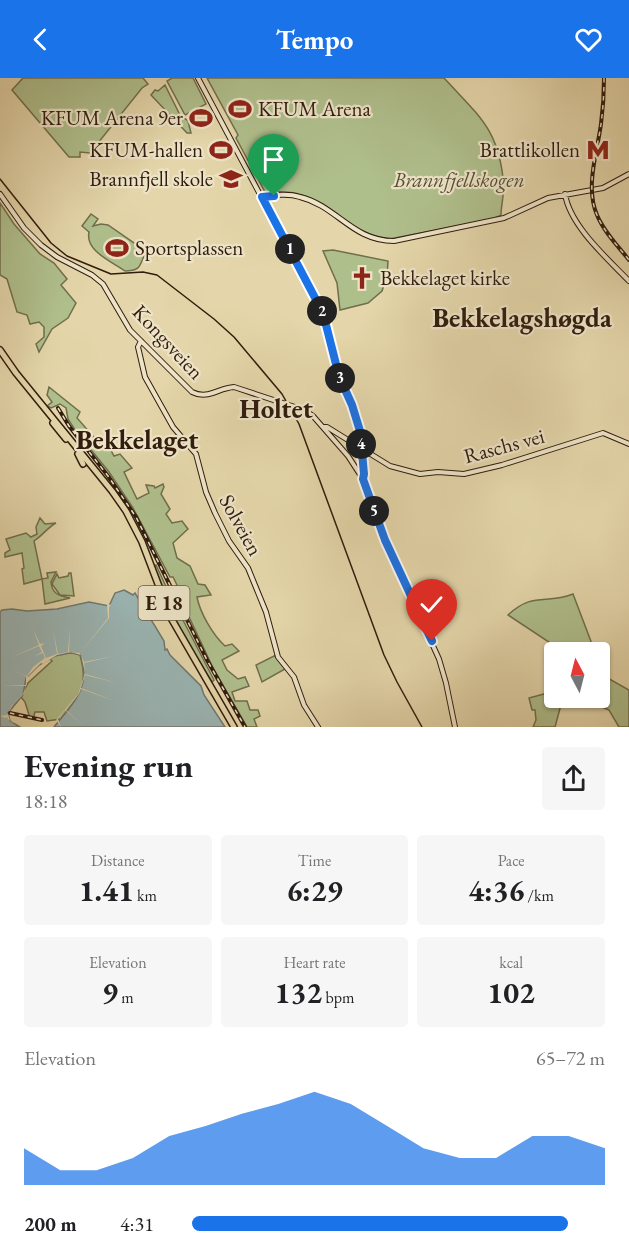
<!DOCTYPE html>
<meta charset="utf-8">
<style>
:root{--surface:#fff;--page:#f6f6f6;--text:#202124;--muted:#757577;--accent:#1a73e8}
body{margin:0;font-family:"EB Garamond",serif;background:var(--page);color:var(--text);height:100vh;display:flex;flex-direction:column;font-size:22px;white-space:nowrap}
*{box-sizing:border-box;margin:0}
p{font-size:20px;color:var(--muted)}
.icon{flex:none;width:33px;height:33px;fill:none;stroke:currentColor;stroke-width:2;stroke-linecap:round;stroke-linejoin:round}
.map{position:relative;height:649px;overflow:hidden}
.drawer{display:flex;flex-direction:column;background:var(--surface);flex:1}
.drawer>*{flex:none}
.needle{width:39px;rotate:353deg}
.fabs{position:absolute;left:544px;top:564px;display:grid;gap:12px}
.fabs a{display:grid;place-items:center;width:66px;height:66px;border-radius:6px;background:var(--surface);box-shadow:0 2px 4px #0004;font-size:30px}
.pin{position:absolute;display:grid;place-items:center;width:51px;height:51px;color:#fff;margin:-62px -26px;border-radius:50% 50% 50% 0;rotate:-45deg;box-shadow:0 0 6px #0007}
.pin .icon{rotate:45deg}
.km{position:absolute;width:30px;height:30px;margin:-15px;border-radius:50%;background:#222;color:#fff;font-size:16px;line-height:30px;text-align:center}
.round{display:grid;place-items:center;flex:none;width:63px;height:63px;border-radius:6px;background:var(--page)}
.headline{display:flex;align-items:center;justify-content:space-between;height:102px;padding:0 24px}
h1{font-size:33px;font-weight:700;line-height:45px}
.metrics{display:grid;grid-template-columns:repeat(3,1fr);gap:9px;height:102px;padding:6px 24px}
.metrics div{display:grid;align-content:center;border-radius:6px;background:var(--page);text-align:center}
.metrics b{font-size:30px;font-weight:700}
.metrics small{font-size:16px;font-weight:400}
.metrics p{font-size:16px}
.chart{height:168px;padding:12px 24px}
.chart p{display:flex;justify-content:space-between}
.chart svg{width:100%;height:108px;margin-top:6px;fill:var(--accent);opacity:.7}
ul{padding:0 24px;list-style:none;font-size:20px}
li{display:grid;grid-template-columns:96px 72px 1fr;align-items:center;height:45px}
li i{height:15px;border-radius:8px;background:var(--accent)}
header{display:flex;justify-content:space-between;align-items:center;height:78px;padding:0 24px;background:var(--accent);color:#fff;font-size:27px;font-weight:700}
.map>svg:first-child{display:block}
.green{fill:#afbf8c;stroke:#706e4c;stroke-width:1.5}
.water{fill:#9bb6b5;stroke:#717872;stroke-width:1.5}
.pier{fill:#e4d6aa}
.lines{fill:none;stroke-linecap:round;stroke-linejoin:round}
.secondary-casing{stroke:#311c0d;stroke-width:6}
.highway-casing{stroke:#311c0d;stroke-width:8}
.secondary{stroke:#ede4c8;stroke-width:4}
.highway{stroke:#e4d6aa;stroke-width:5}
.tram{stroke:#311c0d;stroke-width:1.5}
.rail-casing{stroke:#311c0d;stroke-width:4}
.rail{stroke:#ede4c8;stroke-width:1.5;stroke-dasharray:4.5;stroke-linecap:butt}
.route-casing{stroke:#fff;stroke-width:12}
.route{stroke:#1a73e8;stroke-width:8}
.labels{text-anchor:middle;stroke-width:4.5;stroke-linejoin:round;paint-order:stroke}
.shield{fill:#ede4c8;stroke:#695845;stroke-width:1.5}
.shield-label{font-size:20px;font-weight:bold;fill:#311c0d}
.poi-label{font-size:21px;fill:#311c0d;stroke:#ede4c8;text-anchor:end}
.park-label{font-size:21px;font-style:italic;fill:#574d33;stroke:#ede4c8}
.street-label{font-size:21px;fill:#311c0d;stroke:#ede4c8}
.district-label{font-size:27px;font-weight:bold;fill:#311c0d;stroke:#ede4c8}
</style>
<header><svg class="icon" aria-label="back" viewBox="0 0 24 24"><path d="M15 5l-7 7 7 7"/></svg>Tempo<svg class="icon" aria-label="heart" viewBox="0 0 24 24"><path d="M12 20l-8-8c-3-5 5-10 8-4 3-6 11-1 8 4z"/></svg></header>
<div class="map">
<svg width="629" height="649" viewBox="0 0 629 649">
<rect width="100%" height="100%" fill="#e4d6aa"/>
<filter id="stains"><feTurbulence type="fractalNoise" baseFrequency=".00333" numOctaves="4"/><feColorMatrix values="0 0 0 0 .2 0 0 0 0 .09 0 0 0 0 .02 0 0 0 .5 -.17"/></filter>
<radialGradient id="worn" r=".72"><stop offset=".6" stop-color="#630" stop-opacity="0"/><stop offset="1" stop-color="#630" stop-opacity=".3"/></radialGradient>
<!-- green -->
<path class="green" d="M23,0H143L148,6L142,10L90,75L80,74V79H69L12,12Z
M172,0H193L206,26L185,37L167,3Z
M207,0H444C481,40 500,53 504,110H503C504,121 501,126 501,137L493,141L390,161C351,156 336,128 302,117C290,112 277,115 265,114L236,60L238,57Z
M165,7L180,37L188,43L191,55H187L151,17L155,12L158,13Z
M0,125L14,146L40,176L54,185L67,201L61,207L76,225L68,240L52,251L39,274L36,266L44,259V249L39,244L30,246L27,237L17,234L7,201L0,197Z
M91,136L98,141L93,148L101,146L108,147L147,174C138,185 144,193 125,193C111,183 85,173 89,154L82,148Z
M333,172L388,183L387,198L382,213L368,225L340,232L337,205L323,173Z
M49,309L80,334L77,340L99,365L105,361L114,378L120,376L132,390L124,394L137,421L149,415L146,407L154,408L155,410L163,406L164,409L161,416L170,431L166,436L172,445L182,443L188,451L173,465L177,480L190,488L198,506L205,507L211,517L197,519C200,535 213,557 225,568L232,566L239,573L222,582L227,592L238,601L245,599L249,608L232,614L235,623H247L250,632H258L260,638L254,641L257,649H247L214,592L175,509L177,507L173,499H170L133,430L109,394L75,352L68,341L66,330L60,326L51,330L47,328L52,324L47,317Z
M40,440L45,446L56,445C47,450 43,457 34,463L42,501L48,500L47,495L56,494L51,504C52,516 59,518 70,520L45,526L42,501L24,506L22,491L24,490L22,475L5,479V475L10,472L6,461L26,455L31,459L37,456L36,449Z
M156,487L169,515L214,602L212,604L174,544L152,489Z
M69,495H71L74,518L60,517L52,506L57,496L59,500L68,498Z
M573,516L595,574H559L555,568L508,537C534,513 545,527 573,516Z
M69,574L80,577C89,609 81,616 61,641L47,643L44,634H35L33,641L30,640L25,624L21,619L28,605L52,583L50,581L56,577Z
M276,577L285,591L262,604L256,587Z
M600,589L604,598L629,612V649H619L609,632L583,621L562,623L555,649H533L536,642L535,632H532L529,620L555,613V620H600Z"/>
<!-- water -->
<path class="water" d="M124,512L133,517L135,515L164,563L165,572L167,571L170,577L201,608L204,617L225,649H54C73,625 92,610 80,576L70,575L55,578L39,587L26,600L23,617L8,635L10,643L20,649H0V534L2,532L12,531L27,533L57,531L89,524L109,528L115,515Z"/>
<!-- pier -->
<path class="pier" d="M107,526L111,527L109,529V540L80,575L84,584L114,578L84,585L85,596L117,605L85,597L81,610L115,623L81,611L79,616L75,621L103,642L75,621L66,632L85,649L65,632L58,641L61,649L56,642L78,616L85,595L81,577L70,574L57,577L43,586L41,585L28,598L27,605L24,616L13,626L8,636L10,643L23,647L11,644L8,641L7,638L6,640L0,638L7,637L12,627L23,616L26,608L2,607H26V598L12,592L27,598L33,589L45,580L43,575L35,578L42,574L39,568L10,580L39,567L33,551L40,566L45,565L41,568L46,580L57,576L53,552L58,576L68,574L70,549L69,574L80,575L108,540Z"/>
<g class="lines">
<!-- secondary casing -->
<g class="secondary-casing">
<path id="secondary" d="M198,0L322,233L339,298L352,327L360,353L363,401
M0,116L24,150L41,167L57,179L92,197L103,206L130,252L192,314C208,322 218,310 234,309L304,332L313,338L348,378L363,401L385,462L439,581L446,605L455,649
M565,116C570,148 608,181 629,203
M262,119C275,117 288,115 300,119C337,128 352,163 394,163L504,140L548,120L603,110L629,96
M141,263L138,269L145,299L173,349L196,376L206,414L215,435L229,463L248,490L266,534L278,579L294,599L304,627L318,649
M323,349H327L390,388L420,396L438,394L464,396L502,387L603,355L629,366"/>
</g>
<!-- highway casing -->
<g class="highway-casing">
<path id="highway" d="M0,272L16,295L112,413L126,433L142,464L171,540L234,649
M53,345L66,361
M78,376L83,386"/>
</g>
<!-- secondary -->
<use href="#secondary" class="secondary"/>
<!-- highway -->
<use href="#highway" class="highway"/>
<!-- tram -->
<path class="tram" d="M0,101L51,165L67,178L111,196L143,194L157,197L214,241L234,259L282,316L299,346L384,577L397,604L422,649"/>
<!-- rail casing -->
<g class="rail-casing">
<path id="rail" d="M604,0C604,15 603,31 601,46C597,75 585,109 597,137C604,154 618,168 629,182
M58,330L69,348L108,398L136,439L207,582L245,649
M10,635L42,642"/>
</g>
<!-- rail -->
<use href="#rail" class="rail"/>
</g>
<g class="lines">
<!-- route casing -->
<g class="route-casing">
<path id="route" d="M274,118L262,119L323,235L339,298L352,327L360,353L364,396L363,401L385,462L432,563"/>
</g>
<!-- route -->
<use href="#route" class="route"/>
</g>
<!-- icons -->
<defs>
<g id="stadium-bare" transform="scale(1.8)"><path d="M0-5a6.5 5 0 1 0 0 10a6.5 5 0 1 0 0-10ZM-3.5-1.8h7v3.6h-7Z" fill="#8f2418" stroke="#ede4c8" stroke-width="2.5" paint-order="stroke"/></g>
<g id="metro-bare" transform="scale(1.8)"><path d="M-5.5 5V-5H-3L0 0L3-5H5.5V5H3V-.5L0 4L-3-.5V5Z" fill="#8f2418" stroke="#ede4c8" stroke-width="2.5" paint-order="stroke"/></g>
<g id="school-bare" transform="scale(1.8)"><path d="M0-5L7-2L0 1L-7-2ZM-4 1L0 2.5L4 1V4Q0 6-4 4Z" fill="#8f2418" stroke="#ede4c8" stroke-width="2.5" paint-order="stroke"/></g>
<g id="church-bare" transform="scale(1.8)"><path d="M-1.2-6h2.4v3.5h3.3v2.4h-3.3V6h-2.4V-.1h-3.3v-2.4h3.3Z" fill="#8f2418" stroke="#ede4c8" stroke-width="2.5" paint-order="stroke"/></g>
</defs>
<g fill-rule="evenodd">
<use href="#stadium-bare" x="240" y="31"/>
<use href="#stadium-bare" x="201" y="40"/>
<use href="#stadium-bare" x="221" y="72"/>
<use href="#metro-bare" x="598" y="72"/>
<use href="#school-bare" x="231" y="101"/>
<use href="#stadium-bare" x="117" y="170"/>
<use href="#church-bare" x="362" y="200"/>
</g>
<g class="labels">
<!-- shield labels -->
<rect class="shield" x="138.5" y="508" width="51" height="34" rx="4.5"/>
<g class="shield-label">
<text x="164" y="532">E 18</text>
</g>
<!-- poi labels -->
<g class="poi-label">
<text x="258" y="38" text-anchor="start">KFUM Arena</text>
<text x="183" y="47">KFUM Arena 9er</text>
<text x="203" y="79">KFUM-hallen</text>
<text x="580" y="79">Brattlikollen</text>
<text x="213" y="108">Brannfjell skole</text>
<text x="135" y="177" text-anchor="start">Sportsplassen</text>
<text x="380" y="207" text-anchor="start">Bekkelaget kirke</text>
</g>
<!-- park labels -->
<g class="park-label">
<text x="459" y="109">Brannfjellskogen</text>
</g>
<!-- street labels -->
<g class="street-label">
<text transform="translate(168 264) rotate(47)" y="7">Kongsveien</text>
<text transform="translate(504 368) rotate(-15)" y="7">Raschs vei</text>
<text transform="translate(241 447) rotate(61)" y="7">Solveien</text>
</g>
<!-- district labels -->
<g class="district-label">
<text x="522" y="249">Bekkelagshøgda</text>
<text x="276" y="340">Holtet</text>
<text x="137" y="371">Bekkelaget</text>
</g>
</g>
<rect width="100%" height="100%" filter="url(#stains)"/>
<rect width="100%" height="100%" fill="url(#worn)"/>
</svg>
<div class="fabs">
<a><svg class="needle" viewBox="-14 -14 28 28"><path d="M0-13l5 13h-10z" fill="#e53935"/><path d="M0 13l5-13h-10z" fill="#757577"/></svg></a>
</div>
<div class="pin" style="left:274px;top:118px;background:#1e9e55"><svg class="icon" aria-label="arrive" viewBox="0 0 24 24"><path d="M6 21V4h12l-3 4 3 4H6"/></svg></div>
<div class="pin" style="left:432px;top:563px;background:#d93025"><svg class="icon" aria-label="check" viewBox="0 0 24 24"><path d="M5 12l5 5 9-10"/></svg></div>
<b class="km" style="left:290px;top:171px">1</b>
<b class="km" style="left:322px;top:233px">2</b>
<b class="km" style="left:340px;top:300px">3</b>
<b class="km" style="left:361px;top:366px">4</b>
<b class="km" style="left:374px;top:433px">5</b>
</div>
<section class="drawer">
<div class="headline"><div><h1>Evening run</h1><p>18:18</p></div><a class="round"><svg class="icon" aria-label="share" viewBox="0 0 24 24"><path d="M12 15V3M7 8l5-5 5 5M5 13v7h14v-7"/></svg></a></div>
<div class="metrics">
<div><p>Distance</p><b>1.41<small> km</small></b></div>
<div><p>Time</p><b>6:29</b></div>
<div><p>Pace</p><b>4:36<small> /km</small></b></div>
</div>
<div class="metrics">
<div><p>Elevation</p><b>9<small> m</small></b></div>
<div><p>Heart rate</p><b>132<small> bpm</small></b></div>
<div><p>kcal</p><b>102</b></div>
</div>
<div class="chart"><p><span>Elevation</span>65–72 m</p>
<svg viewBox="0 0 160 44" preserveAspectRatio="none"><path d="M0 44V29L10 38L20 38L30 33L40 24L50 20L60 15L70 11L80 6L90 11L100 20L110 29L120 33L130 33L140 24L150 24L160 29V44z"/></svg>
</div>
<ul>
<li><b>200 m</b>4:31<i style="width:91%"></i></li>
</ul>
</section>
